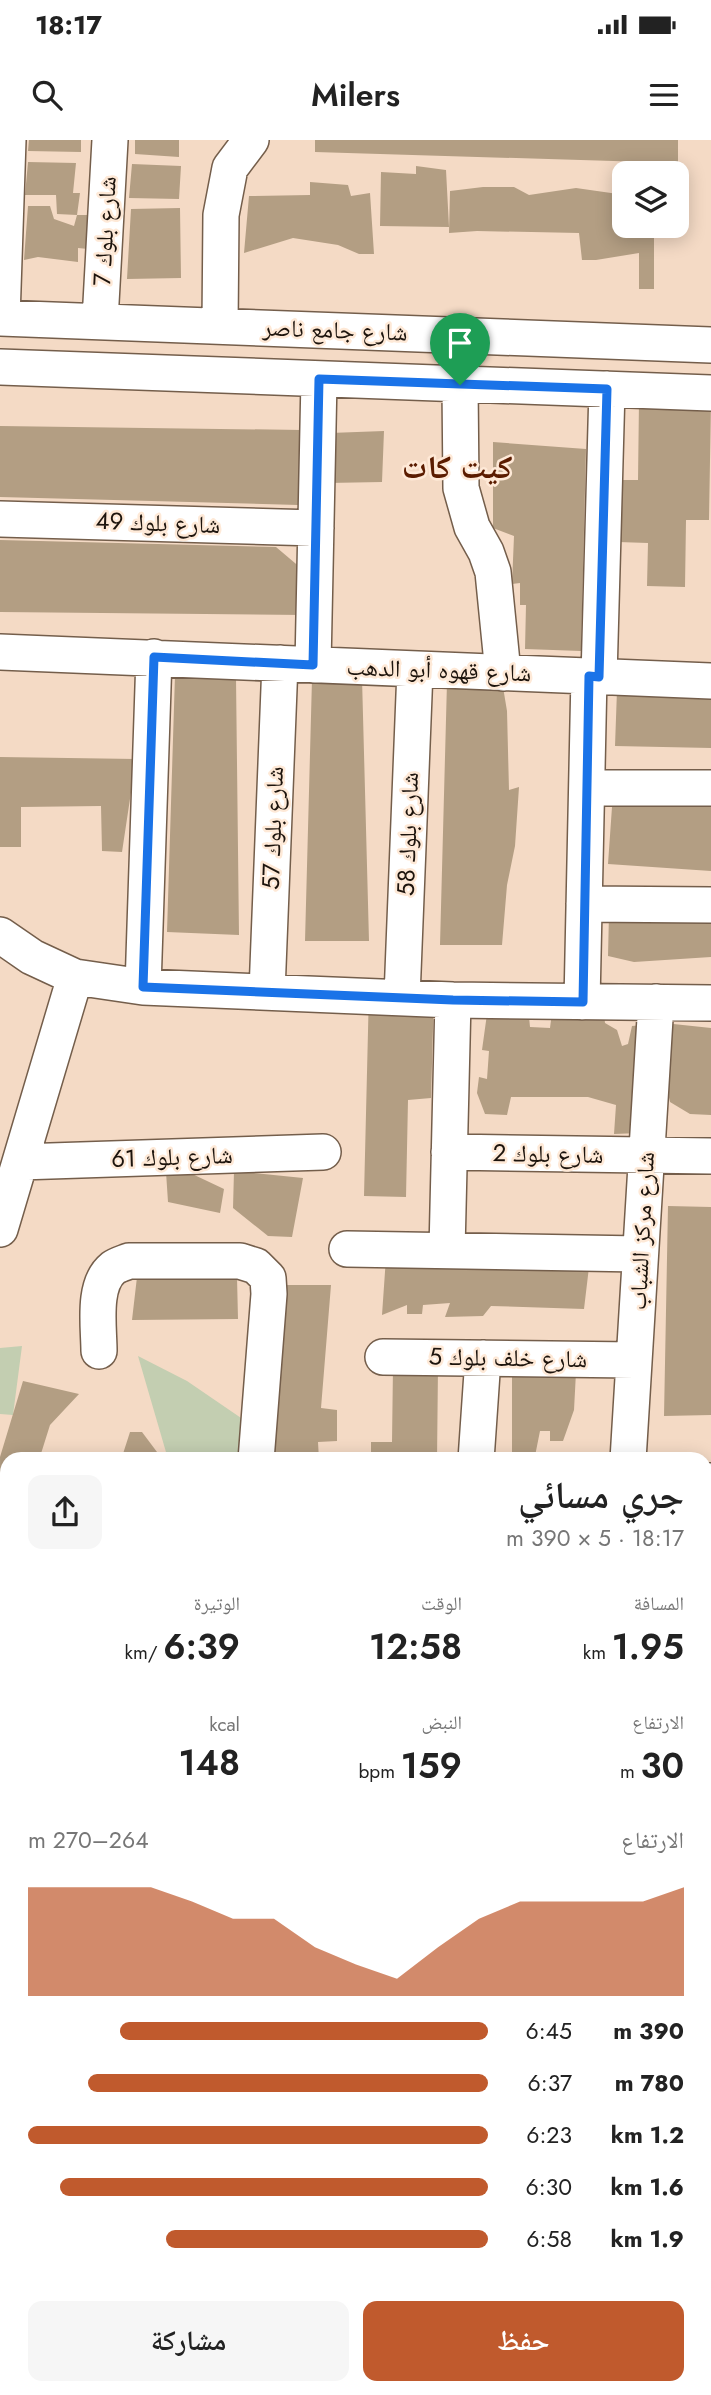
<!DOCTYPE html>
<html lang="ar">
<meta charset="utf-8">
<style>
:root{--surface:#fff;--page:#f6f6f6;--text:#222;--muted:#767676;--accent:#c05a2d}
body{margin:0;font-family:Jost,"Noto Naskh Arabic",sans-serif;background:var(--page);color:var(--text);direction:rtl;height:100vh;display:flex;flex-direction:column;font-size:26px;white-space:nowrap}
*{box-sizing:border-box;margin:0}
p{font-size:23px;color:var(--muted)}
.icon{flex:none;width:38px;height:38px;fill:none;stroke:currentColor;stroke-width:2;stroke-linecap:round;stroke-linejoin:round}
.map{position:relative;flex:1;overflow:hidden;direction:ltr}
.side{position:absolute;left:0px;top:1312px;width:712px;height:943px;display:flex;flex-direction:column;background:var(--surface);border-radius:21px 21px 0 0;box-shadow:0 4px 18px #0003;direction:rtl}
.side>*{flex:none}
.controls{position:absolute;left:612px;top:21px;display:grid;gap:14px}
.controls a{display:grid;place-items:center;width:77px;height:77px;border-radius:14px;background:var(--surface);box-shadow:0 4px 18px #0003;font-size:35px}
.pin{position:absolute;display:grid;place-items:center;width:60px;height:60px;color:#fff;margin:-72px -30px;border-radius:50% 50% 50% 0;rotate:-45deg;box-shadow:0 0 7px #0007}
.pin .icon{rotate:45deg}
.round{display:grid;place-items:center;flex:none;width:74px;height:74px;border-radius:14px;background:var(--page)}
.head{display:flex;align-items:center;justify-content:space-between;height:119px;padding:0 28px}
h1{font-size:38px;font-weight:600;line-height:52px}
.stats{display:grid;grid-template-columns:repeat(3,1fr);gap:10px;height:119px;padding:7px 28px}
.stats div{display:grid;align-content:center}
.stats b{font-size:35px;font-weight:600}
.stats small{font-size:19px;font-weight:400}
.stats p{font-size:19px}
.chart{height:196px;padding:14px 28px}
.chart p{display:flex;justify-content:space-between}
.chart svg{width:100%;height:126px;margin-top:7px;fill:var(--accent);opacity:.7}
.cta{display:flex;gap:14px;margin-top:auto;padding:14px 28px}
.cta a{flex:1;height:80px;border-radius:14px;background:var(--accent);color:#fff;font-size:28px;font-weight:600;line-height:80px;text-align:center}
.cta a+a{background:var(--page);color:var(--text)}
ul{padding:0 28px;list-style:none;font-size:23px}
li{display:grid;grid-template-columns:112px 84px 1fr;align-items:center;height:52px}
li i{height:18px;border-radius:9px;background:var(--accent)}
.status{display:flex;justify-content:space-between;align-items:center;height:49px;padding:0 35px;background:var(--surface);direction:ltr}
.status svg{height:19px;fill:currentColor}
header{display:flex;justify-content:space-between;align-items:center;height:91px;padding:0 28px;background:var(--surface);font-size:32px;font-weight:600}
.map>svg:first-child{display:block}
.green{fill:#c3ceb1}
.building{fill:#b39e83}
.lines{fill:none;stroke-linecap:round;stroke-linejoin:round}
.minor-casing{stroke:#745e4b;stroke-width:38}
.secondary-casing{stroke:#745e4b;stroke-width:42}
.minor{stroke:#fff;stroke-width:35}
.secondary{stroke:#fff;stroke-width:38}
.route-casing{stroke:#fff;stroke-width:14}
.route{stroke:#1a73e8;stroke-width:9}
.labels{text-anchor:middle;stroke-width:5;stroke-linejoin:round;paint-order:stroke}
.street-label{font-size:24px;fill:#1d140d;stroke:#fee9d7}
.district-label{font-size:32px;font-weight:bold;fill:#5b1c00;stroke:#fee9d7}
</style>
<div class="status"><b>18:17</b><svg viewBox="0 0 49 12"><path d="M0 12V9h3v3zM5 12V6h3v6zM10 12V3h3v9zM15 12V0h3v12zM26 1h20v11H26zM47 4h2v5h-2z"/></svg></div>
<header><svg class="icon" aria-label="menu" viewBox="0 0 24 24"><path d="M4 6h16M4 12h16M4 18h16"/></svg>Milers<svg class="icon" aria-label="search" viewBox="0 0 24 24"><circle cx="10" cy="10" r="6"/><path d="M15 15l6 6"/></svg></header>
<div class="map">
<svg width="711" height="2255" viewBox="0 0 711 2255">
<rect width="100%" height="100%" fill="#f4dac5"/>
<!-- green -->
<path class="green" d="M22,1206L13,1275L0,1274V1208Z
M138,1216L187,1241L244,1280L237,1319H168Z
M0,1649L7,1653V1740L0,1735Z"/>
<!-- building -->
<path class="building" d="M29,0H81V12L28,11Z
M135,0H179V17L135,14Z
M315,0H678V23L315,12Z
M28,22L76,23L73,53H80L77,75H88V109L78,108V122L38,117L24,120L28,66H50L54,79L74,86L77,75L57,74L56,55H25Z
M132,24L181,26L179,59L129,58Z
M416,26L446,30L449,87L380,86L381,32L416,34Z
M310,42L348,45L351,56L370,53L374,114H359L338,105L293,98L244,113L249,56L310,55Z
M483,47H514L529,55L576,48L625,55V86H654V149H639V113L596,120H582L579,93L477,91L449,93L450,51Z
M180,68L181,138L127,139L131,69Z
M639,261L711,262L709,380H686L685,447L647,446L648,403L618,402L619,340H638Z
M0,286L302,290L298,365L0,357Z
M384,291L382,342L327,343L330,293Z
M493,302L586,309L581,511L525,509L526,465H520V443L512,444L514,396L493,388Z
M0,400L276,407L302,429L304,475L0,472Z
M175,535L236,538L239,795L167,792Z
M362,538L369,801H305L312,539Z
M502,541L507,571L509,650L519,647L515,706L507,745L502,805H440L447,542Z
M617,550L711,555V608L615,606Z
M0,617L136,619L122,712L102,711L101,666L21,667V707H0Z
M711,666V731L608,724L612,667Z
M609,774L711,776V817L634,822L608,816Z
M369,850L434,853L431,958L408,960L406,1057L364,1056Z
M552,873L604,874L605,883L617,890L622,906L628,904L632,886L664,883L711,888V975L690,974L670,962L668,953L640,993L614,994L616,965L588,957H511L507,975L485,974L477,953L479,937L487,939L489,911L482,910L487,874L529,877L530,887L550,888Z
M234,1031L303,1038L292,1097L268,1096L233,1068Z
M166,1032H188L224,1049L220,1073L168,1062Z
M668,1066L711,1067V1275L664,1276Z
M387,1103L589,1127L584,1169L491,1166L483,1176L445,1177L450,1163L423,1165L422,1174H407V1165L382,1175Z
M137,1137H237L238,1179L132,1180Z
M277,1145H331L321,1268L337,1270V1301L318,1302L319,1320H273Z
M393,1227H438L437,1320H371V1302H392Z
M512,1230L576,1232L574,1270L563,1301H550V1291H540L535,1316H512Z
M23,1241L79,1254L50,1285L39,1320H7V1421L1,1442L0,1317Z
M130,1292H142L163,1320H121Z
M0,1463L7,1468V1520L0,1515Z
M0,1806L7,1811V1871L0,1866Z
M706,2008H711V2029H705Z
M711,2066V2146H705V2068Z
M711,2164V2234H705V2165Z
M533,2249H590V2255H529Z
M639,2249H689L690,2252L694,2255H639Z"/>
<g class="lines">
<!-- minor casing -->
<g class="minor-casing">
<path id="minor" d="M0,178L711,205
M2,178L8,0
M100,181L110,0
M220,186L221,75L230,28L251,0
M0,227L711,253
M460,245L461,348L472,387L486,412L493,432L503,533
M0,379L316,388
M0,512L711,541
M313,525L319,239
M599,537L607,249
M587,648H711
M584,764L711,765
M0,795L32,817L75,837L143,847L453,860L711,863
M143,847L154,517
M267,852L280,523
M402,857L415,530
M582,862L589,536
M449,1012L711,1016
M20,1022L323,1012
M0,1089L75,837
M347,1109L640,1114
M447,1110L453,860
M99,1211C99,1187 92,1145 113,1128C117,1125 124,1123 129,1121H240L256,1126L268,1138L269,1154L256,1320
M383,1217L634,1220
M476,1320L483,1218
M628,1320L656,862
M705,1341H711
M0,1565L7,1569
M705,1585H711
M0,1613L7,1601
M0,1756L7,1761
M705,1856L711,1859
M705,1979L711,1972
M0,2248L19,2255
M182,2255L186,2249
M496,2255L501,2249
M626,2255V2249"/>
</g>
<!-- secondary casing -->
<g class="secondary-casing">
<path id="secondary" d="M0,1965L7,1970
M0,2030L7,2035
M328,2249L337,2255
M408,2249L417,2255"/>
</g>
<!-- minor -->
<use href="#minor" class="minor"/>
<!-- secondary -->
<use href="#secondary" class="secondary"/>
</g>
<g class="lines">
<!-- route casing -->
<g class="route-casing">
<path id="route" d="M319,239L607,249L599,537L589,536L583,862L453,860L143,847L154,517L313,525Z"/>
</g>
<!-- route -->
<use href="#route" class="route"/>
</g>
<g class="labels">
<!-- street labels -->
<g class="street-label">
<text transform="translate(105 91) rotate(-87)" y="8">شارع بلوك 7</text>
<text transform="translate(335 190) rotate(2)" y="8">شارع جامع ناصر</text>
<text transform="translate(158 383) rotate(2)" y="8">شارع بلوك 49</text>
<text transform="translate(439 530) rotate(2)" y="8">شارع قهوه أبو الدهب</text>
<text transform="translate(273 688) rotate(-88)" y="8">شارع بلوك 57</text>
<text transform="translate(408 694) rotate(-88)" y="8">شارع بلوك 58</text>
<text transform="translate(548 1014) rotate(1)" y="8">شارع بلوك 2</text>
<text transform="translate(172 1017) rotate(-2)" y="8">شارع بلوك 61</text>
<text transform="translate(642 1091) rotate(-87)" y="8">شارع مركز الشباب</text>
<text transform="translate(508 1218) rotate(1)" y="8">شارع خلف بلوك 5</text>
</g>
<!-- district labels -->
<g class="district-label">
<text x="457" y="338">كيت كات</text>
</g>
</g>
</svg>
<div class="controls">
<a><svg class="icon" aria-label="layers" viewBox="0 0 24 24"><path d="M12 4l9 5-9 5-9-5zM3 14l9 5 9-5"/></svg></a>
</div>
<div class="pin" style="left:460px;top:245px;background:#1e9e55"><svg class="icon" aria-label="arrive" viewBox="0 0 24 24"><path d="M6 21V4h12l-3 4 3 4H6"/></svg></div>
<section class="side">
<div class="head"><div><h1>جري مسائي</h1><p>18:17 · 5 × 390 m</p></div><a class="round"><svg class="icon" aria-label="share" viewBox="0 0 24 24"><path d="M12 15V3M7 8l5-5 5 5M5 13v7h14v-7"/></svg></a></div>
<div class="stats">
<div><p>المسافة</p><b>1.95<small> km</small></b></div>
<div><p>الوقت</p><b>12:58</b></div>
<div><p>الوتيرة</p><b>6:39<small> /km</small></b></div>
</div>
<div class="stats">
<div><p>الارتفاع</p><b>30<small> m</small></b></div>
<div><p>النبض</p><b>159<small> bpm</small></b></div>
<div><p>kcal</p><b>148</b></div>
</div>
<div class="chart"><p><span>الارتفاع</span>264–270 m</p>
<svg viewBox="0 0 160 44" preserveAspectRatio="none"><path d="M0 44V6L10 6L20 6L30 6L40 11L50 17L60 17L70 27L80 33L90 38L100 27L110 17L120 11L130 11L140 11L150 11L160 6V44z"/></svg>
</div>
<ul>
<li><b>390 m</b>6:45<i style="width:80%"></i></li>
<li><b>780 m</b>6:37<i style="width:87%"></i></li>
<li><b>1.2 km</b>6:23<i style="width:100%"></i></li>
<li><b>1.6 km</b>6:30<i style="width:93%"></i></li>
<li><b>1.9 km</b>6:58<i style="width:70%"></i></li>
</ul>
<div class="cta"><a>حفظ</a><a>مشاركة</a></div>
</section>
</div>
